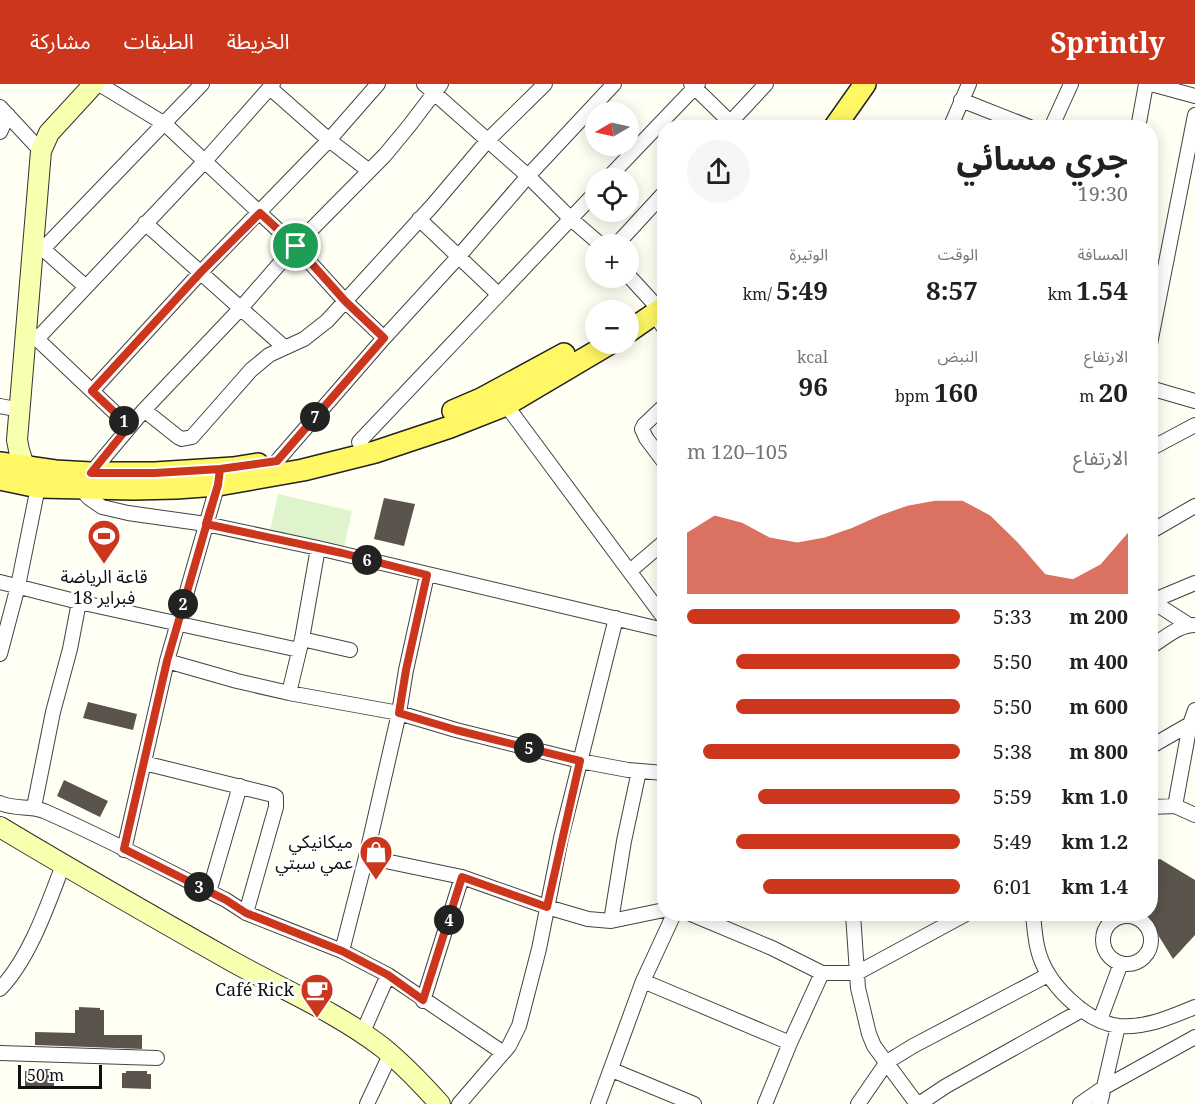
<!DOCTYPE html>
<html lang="ar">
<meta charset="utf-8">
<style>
:root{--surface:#fff;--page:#f6f6f6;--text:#202124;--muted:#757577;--accent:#cc361d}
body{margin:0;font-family:"Noto Serif","Noto Sans Arabic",serif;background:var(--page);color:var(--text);direction:rtl;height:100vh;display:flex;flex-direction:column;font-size:22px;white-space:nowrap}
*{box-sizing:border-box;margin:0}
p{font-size:20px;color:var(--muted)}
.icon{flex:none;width:33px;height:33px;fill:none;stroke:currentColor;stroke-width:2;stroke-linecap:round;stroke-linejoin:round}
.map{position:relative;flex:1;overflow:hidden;direction:ltr}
.panel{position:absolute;left:657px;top:36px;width:501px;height:801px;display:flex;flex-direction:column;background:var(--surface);border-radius:24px;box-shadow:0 3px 15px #0003;direction:rtl}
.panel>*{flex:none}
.needle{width:39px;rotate:261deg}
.controls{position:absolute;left:585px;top:18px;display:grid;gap:12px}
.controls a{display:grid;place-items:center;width:54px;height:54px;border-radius:50%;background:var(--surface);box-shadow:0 3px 15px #0003;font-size:30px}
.scale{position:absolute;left:18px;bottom:15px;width:84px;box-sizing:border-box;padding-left:6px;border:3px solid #101010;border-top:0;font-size:16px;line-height:21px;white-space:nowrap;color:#101010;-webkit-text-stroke:4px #fff;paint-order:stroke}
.pin{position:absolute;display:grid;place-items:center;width:51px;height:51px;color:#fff;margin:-26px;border:3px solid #fff;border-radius:50%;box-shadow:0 2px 6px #0007}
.km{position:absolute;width:30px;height:30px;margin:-15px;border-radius:50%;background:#222;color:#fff;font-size:16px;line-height:30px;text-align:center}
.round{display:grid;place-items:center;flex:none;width:63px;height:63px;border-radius:32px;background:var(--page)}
.overview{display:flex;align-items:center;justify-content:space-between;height:102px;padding:0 30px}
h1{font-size:33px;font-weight:700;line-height:45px}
.metrics{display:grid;grid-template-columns:repeat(3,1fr);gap:9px;height:102px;padding:6px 30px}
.metrics div{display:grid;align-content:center}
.metrics b{font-size:26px;font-weight:700}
.metrics small{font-size:16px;font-weight:400}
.metrics p{font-size:16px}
.chart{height:168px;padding:12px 30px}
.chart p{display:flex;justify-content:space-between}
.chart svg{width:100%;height:108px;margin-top:6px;fill:var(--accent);opacity:.7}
ul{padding:0 30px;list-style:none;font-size:20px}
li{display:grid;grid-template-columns:96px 72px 1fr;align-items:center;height:45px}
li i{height:15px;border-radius:8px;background:var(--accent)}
header{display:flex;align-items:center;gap:36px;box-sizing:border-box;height:84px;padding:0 30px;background:var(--accent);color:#fff}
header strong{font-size:28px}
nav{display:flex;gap:33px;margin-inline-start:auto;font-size:21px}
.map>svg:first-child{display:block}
.pitch{fill:#def4cc}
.building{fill:#5a544c}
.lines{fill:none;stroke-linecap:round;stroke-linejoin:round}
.minor-casing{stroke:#434343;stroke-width:16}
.secondary-casing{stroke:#323232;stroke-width:22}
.primary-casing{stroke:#212121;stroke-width:24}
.minor{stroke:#fff;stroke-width:14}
.secondary{stroke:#f8ffaf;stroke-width:20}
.primary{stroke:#fff764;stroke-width:21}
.route-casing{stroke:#fff;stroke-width:12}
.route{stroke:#cc361d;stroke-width:8}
.labels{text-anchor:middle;stroke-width:6;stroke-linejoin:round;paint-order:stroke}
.poi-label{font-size:18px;fill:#101010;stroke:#fff;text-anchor:end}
</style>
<header>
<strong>Sprintly</strong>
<nav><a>الخريطة</a><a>الطبقات</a><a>مشاركة</a></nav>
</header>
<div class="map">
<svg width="1195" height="1020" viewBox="0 0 1195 1020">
<rect width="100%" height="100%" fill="#fffff4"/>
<!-- pitch -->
<path class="pitch" d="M278,410L352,427L344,463L270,447Z"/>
<!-- building -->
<path class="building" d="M384,414L415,420L404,462L374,455Z
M88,618L137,630L133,646L83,634Z
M64,696L108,717L100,733L57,712Z
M1160,775L1195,796V851L1173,875L1145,830H1150V778Z
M79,923L100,924V926H104V951H142V965L35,961V948L75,949V926H79Z
M29,985H50V988H54V1003L25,1002V987H29Z
M126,987H147V990H151V1005L122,1004V989H126Z"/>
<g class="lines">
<!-- minor casing -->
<g class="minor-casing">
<path id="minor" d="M99,0L165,40L295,162L345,217L384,254
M424,0L528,92L571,135L600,160
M691,0L730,38
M1151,0L1195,12
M270,4L329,56L368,86
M961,16L1032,44
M0,23L41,67
M725,44L766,0
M950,44L969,0
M1051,44L1071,0
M1138,44L1146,0
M0,48L8,31
M608,94L698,0
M419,135L498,210
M145,139L284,263
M617,160L664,109
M43,165L202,0
M35,170L43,165L86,203
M628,191L660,226
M655,231L664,244
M27,246L37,255L204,78L273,0
M37,255L129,342
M1150,260L1195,31
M1150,304L1195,317
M92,307L201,188L329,56L378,0
M506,321L664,534
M0,322L21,326
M664,322L644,341L642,345L646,354L664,378
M144,326L178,353L182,355L192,353L251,286L269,271L304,255L327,237L432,122L488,56L545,0
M359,358L596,108
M1150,365L1195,341
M277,377L384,254L459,172L528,92L614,0
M91,389L144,326L241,224L295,162L385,71L409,42L441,0
M80,404L89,414L102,423L128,429L206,440L318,464L664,546
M1150,448L1195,422
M630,487L664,458
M0,498L79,518L299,566
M1150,516L1189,541
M1152,517L1195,499
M302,555L350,566
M1150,563C1164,555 1178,541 1195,541
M0,570L18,502L38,403
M167,577L237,597L289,609L399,629L456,646L580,677L628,686L664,689
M289,609L302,555L318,464
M1150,663L1190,640
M144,679L273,711L276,713V723L246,829
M0,719C16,726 29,721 44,727C106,754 166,786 226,816L246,829L342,867L388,891L502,968
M1175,722L1190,640L1195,626
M34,723L53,628L70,565L79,518
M1150,723L1175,722L1195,731
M124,766L167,577L219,396
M366,773L462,793L547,823L588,835L611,837L664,826
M209,808L240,702
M691,830L772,864L822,889H857L966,830
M853,830L858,904L869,950L874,962L917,1020
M1033,830C1034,841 1035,855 1038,866C1046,899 1085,938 1119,942C1146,944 1171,933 1195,923
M1103 856a24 24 0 1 1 48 0a24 24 0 1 1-48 0Z
M611,837L624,757L639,687
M342,867L366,773L399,629L406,586L427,491
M643,897L790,959
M0,905C30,874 48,820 63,781
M423,917L462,793
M1100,936L1121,879
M362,950L388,891
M0,969L157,974
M612,986L694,1020
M367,1020L390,971
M459,1020L509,962L519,942L539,865L561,754L616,534
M598,1020L643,897L674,830
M765,1020L790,959L822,889
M858,1020L887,978L913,962L1048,891
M919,1020L946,1002L1082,926
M1080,1020L1103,1004L1195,953
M1100,1020L1118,942"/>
</g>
<!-- secondary casing -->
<g class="secondary-casing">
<path id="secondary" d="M31,393C23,381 19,370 17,356L41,67L49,49L94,0
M0,743C75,788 152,832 228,875C279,904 335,927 382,963C403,980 422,1000 440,1020"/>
</g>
<!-- primary casing -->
<g class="primary-casing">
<path id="primary" d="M834,44L865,0
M628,248L664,223
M453,327L481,315L564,270
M0,379L55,387L91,389H155L233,384L258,380
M0,395L38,403L134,405L176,404L218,401L303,386L375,368L450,343L506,321L609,260"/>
</g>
<!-- minor -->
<use href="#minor" class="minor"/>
<!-- secondary -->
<use href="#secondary" class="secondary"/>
<!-- primary -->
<use href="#primary" class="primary"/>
</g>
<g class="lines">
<!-- route casing -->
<g class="route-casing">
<path id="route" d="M296,162L260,129L201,188L92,307L129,342L91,389H155L220,385L218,401L167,577L124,765L226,816L246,829L342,867L388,891L423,916L462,793L547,823L580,677L456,646L399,629L406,586L427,491L342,469L206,440L218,401L220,385L277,377L384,254L345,217L296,162"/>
</g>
<!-- route -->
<use href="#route" class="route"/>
</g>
<!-- icons -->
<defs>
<g id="stadium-pin" transform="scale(1.725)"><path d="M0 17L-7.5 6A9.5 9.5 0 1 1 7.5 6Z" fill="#cc361d" stroke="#fff"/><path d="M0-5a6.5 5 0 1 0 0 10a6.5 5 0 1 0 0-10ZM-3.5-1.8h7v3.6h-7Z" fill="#fff"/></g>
<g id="shop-pin" transform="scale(1.725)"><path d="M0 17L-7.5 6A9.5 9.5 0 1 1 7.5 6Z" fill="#cc361d" stroke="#fff"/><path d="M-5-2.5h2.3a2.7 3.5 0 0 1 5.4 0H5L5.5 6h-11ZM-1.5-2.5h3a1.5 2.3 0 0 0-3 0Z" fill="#fff"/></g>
<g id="cafe-pin" transform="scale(1.725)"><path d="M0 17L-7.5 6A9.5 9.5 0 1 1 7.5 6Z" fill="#cc361d" stroke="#fff"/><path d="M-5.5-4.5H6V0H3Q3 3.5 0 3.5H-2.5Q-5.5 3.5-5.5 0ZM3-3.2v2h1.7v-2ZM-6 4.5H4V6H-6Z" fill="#fff"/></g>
</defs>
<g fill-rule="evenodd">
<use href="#stadium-pin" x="104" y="452"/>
<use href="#shop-pin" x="376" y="768"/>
<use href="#cafe-pin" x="317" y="906"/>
</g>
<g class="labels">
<!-- poi labels -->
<g class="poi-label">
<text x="104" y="499" text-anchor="middle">قاعة الرياضة<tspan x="104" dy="21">18 فبراير</tspan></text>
<text x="353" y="764">ميكانيكي<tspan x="353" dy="21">عمي سبتي</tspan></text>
<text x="294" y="912">Café Rick</text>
</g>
</g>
</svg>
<div class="controls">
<a><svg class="needle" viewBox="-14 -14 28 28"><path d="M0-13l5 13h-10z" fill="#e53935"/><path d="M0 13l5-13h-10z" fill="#757577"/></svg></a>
<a><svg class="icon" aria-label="locate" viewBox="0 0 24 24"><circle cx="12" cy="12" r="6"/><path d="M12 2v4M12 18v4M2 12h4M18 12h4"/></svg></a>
<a>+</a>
<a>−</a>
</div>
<div class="scale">50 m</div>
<div class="pin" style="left:296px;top:162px;background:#1e9e55"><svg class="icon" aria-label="arrive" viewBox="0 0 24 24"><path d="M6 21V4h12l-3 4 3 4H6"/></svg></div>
<b class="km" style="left:124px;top:337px">1</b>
<b class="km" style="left:183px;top:520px">2</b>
<b class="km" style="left:199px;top:803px">3</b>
<b class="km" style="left:449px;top:836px">4</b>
<b class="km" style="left:529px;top:664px">5</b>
<b class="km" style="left:367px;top:476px">6</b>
<b class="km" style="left:315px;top:333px">7</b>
<section class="panel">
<div class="overview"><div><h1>جري مسائي</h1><p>19:30</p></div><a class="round"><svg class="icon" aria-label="share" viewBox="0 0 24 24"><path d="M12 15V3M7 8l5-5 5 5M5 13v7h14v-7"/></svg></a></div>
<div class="metrics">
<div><p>المسافة</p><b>1.54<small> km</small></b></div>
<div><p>الوقت</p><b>8:57</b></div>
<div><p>الوتيرة</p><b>5:49<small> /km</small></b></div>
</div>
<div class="metrics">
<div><p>الارتفاع</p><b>20<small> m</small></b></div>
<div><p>النبض</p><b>160<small> bpm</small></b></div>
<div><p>kcal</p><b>96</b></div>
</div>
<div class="chart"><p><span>الارتفاع</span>105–120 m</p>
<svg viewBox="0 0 160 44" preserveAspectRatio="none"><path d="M0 44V19L10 12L20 15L30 21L40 23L50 21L60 17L70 12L80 8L90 6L100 6L110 12L120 23L130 36L140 38L150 32L160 19V44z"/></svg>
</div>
<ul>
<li><b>200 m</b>5:33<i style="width:100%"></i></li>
<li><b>400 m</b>5:50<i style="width:82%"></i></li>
<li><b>600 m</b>5:50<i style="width:82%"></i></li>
<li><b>800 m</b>5:38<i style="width:94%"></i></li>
<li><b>1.0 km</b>5:59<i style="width:74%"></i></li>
<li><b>1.2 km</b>5:49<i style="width:82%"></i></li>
<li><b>1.4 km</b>6:01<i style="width:72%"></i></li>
</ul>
</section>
</div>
